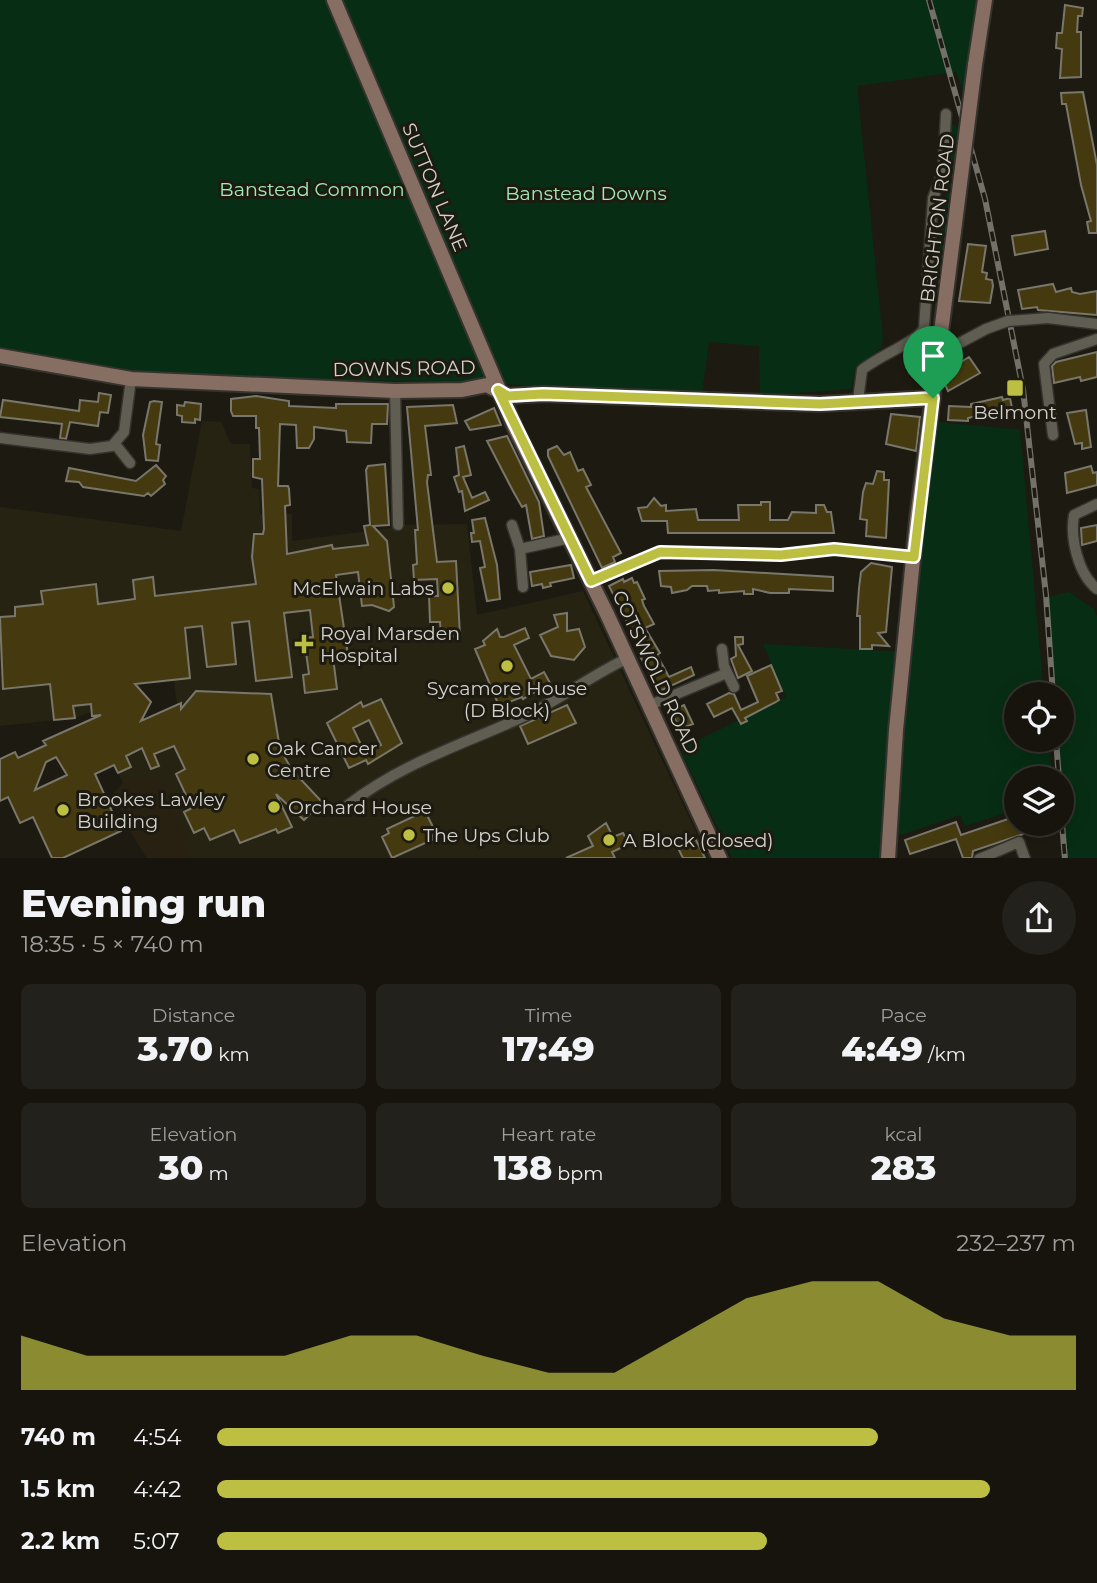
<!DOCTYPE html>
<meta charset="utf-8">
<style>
:root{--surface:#16140d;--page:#23211b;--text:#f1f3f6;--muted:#9e9e9d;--line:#35332e;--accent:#bdbf43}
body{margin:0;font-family:Montserrat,sans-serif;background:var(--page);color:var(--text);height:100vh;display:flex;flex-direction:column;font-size:26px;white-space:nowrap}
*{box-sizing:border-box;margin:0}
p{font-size:23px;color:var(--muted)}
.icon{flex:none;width:38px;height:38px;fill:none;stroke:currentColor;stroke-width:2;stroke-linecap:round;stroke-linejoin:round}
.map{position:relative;height:858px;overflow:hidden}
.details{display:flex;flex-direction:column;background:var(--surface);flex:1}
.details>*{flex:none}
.buttons{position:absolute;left:1004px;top:682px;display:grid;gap:14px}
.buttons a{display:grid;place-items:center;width:70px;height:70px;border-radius:50%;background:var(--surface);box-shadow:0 4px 18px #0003,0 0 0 2px var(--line);font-size:35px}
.pin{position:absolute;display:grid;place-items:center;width:60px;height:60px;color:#fff;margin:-72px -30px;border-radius:50% 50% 50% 0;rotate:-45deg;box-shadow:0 0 7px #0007}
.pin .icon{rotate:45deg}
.round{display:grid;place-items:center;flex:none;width:74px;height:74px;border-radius:37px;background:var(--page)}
.summary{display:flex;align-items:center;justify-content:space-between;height:119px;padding:0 21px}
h1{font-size:38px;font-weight:800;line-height:52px}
.stats{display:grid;grid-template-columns:repeat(3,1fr);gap:10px;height:119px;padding:7px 21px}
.stats div{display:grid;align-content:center;border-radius:10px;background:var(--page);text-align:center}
.stats b{font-size:35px;font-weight:800}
.stats small{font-size:19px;font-weight:400}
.stats p{font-size:19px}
.chart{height:196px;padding:14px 21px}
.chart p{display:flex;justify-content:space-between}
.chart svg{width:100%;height:126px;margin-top:7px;fill:var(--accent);opacity:.7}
ul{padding:0 21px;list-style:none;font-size:23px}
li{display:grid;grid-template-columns:112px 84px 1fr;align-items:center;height:52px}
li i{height:18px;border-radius:9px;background:var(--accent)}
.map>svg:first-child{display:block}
.built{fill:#272313}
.industrial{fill:#282111}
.green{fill:#072e15}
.building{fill:#453a0f;stroke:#79766b;stroke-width:2;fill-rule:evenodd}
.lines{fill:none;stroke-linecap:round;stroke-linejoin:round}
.street-casing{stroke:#35332e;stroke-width:13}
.secondary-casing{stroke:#35332e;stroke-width:18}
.street{stroke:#605d52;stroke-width:10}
.secondary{stroke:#866e62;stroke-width:14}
.rail-casing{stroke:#737169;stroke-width:6}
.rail{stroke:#1d1b11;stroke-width:3.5;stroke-dasharray:10;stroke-linecap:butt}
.street-bridge-casing{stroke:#35332e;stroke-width:13;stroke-linecap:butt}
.secondary-bridge-casing{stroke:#35332e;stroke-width:18;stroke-linecap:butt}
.street-bridge{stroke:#605d52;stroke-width:10}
.secondary-bridge{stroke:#866e62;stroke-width:14}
.route-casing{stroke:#fff;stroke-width:14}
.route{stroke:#bdbf43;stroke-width:9}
.poi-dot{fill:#bdbf43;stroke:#1d1b11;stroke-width:2.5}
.labels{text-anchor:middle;stroke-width:6;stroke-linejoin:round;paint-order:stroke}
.street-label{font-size:19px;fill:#d4d2cc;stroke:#1d1b11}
.park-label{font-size:19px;fill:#a0ebb3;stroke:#1d1b11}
.poi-label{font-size:19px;fill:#d4d2cc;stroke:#1d1b11;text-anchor:start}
</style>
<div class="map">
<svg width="1097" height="859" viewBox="0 0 1097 859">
<rect width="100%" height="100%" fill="#1d1b11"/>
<!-- built -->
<path class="built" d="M202,421L221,422L231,444H250L252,488L259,489L260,514H292V541L391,528V525L467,524L477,615L583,591L708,858H161L109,755L177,705L174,680L105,688L106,706L75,718L0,726V507L181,531Z"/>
<!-- industrial -->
<path class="industrial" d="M132,779H159L187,839L183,845L189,857L195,858H147L134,838L113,794L123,783Z"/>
<!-- green -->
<path class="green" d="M0,0H978L963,90L956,72L857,86L883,339L881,348L855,370L851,389L760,396L759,346L709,342L702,392L503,384L497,372L467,381L131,379L0,356Z
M951,123L957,127L956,162L939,287L935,278C941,227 951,175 951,123Z
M938,422L1020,430L1044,695H1017V740H1049L1052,779H1017V809L965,826L960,815L897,836L912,640L934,431Z
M1069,592L1094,609L1097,617V858H1067L1057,740H1062V695H1054L1048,597Z
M763,644L904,652L888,858H732L680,749L786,697Z"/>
<!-- building -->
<path class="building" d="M1065,5L1083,8L1082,16H1078L1077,32H1081V77L1060,78L1062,49L1056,48L1057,33H1062Z
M1083,92L1097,165V233H1089L1087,222L1091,221L1081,185L1066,104H1062L1061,93Z
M1045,231L1048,249L1015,255L1012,236Z
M968,244L986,246L982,272L987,273L986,279L992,280L993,286L990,303L959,301Z
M1053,284L1056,292L1071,288L1072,292L1080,294L1097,291V315L1038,310L1037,307L1022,309L1018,290Z
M1097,352V377L1081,381L1080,377L1054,383L1052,366L1056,362Z
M969,357L980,373L948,391L944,382L950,378L946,371Z
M99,393L111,395L108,413L100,412L98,426L70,422L66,439L60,438L62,424L0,417L3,400L79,411L80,400L98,402Z
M256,396L289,401V406L336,408V404H388L387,424H372L371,443L347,442L346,431L314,427V439L309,448H297L296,425L280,424L278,486H288L289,489L290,505L285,506L287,554L332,545L333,549L368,545L364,526L370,525L366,470L368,466L385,464L389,525L373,526L387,541L394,607L389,611L372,605L362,606L358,572L336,575L348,655L333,657L337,689L305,693L303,675L309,674L304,638L313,637L310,610L284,613L292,677L256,681L249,621L232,623L236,664L207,667L202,626L185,628L190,678L135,684L151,702L141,721L181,703V709L196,691L271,694L280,749L292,770L322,802L304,820L276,794L292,827L278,833L276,829L240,843L234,830L210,840L204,828L194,833L184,812L192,808L176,774L185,769L174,746L154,754L159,766L151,769L142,748L126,756L131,767L118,773L114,765L95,774L121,831L63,858H52L33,817L20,823L8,797L0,801V759L15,752L18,758L46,745L43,741L101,715L92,716L91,704L73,706L75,718L54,720L50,684L3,689L0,617L15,616V607L43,604L41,591L96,584L98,604L135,599L133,580L153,577L155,596L256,584L252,557L254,534H263L264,529L262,479L253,477V459H260L259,428H256V416H233L231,411V399ZM56,757L67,775L35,790L46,762Z
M1002,397L1003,400L1010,398L1012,408L968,418V421L948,420L949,406L971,407V404Z
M154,401L162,402L156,444L160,445L158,461L146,460L143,435L150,402Z
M185,402L201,404L200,420L195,419V423L182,422V416L177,415V405L184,406Z
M453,405L457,423L425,426L431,475H428L427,482L437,562L456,561L460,636L441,637L440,622H430L429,596H438L437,579L414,580L413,565L417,564L415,530H418L407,407Z
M494,408L501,425L470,430L465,421Z
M1086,410L1091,447L1082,449V443L1075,444L1067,413Z
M891,414L920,417L916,451L886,444Z
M507,436L539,502L544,536L532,539L526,505L522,507L513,491L487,441Z
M464,446L471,475L463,477L472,498L485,492L489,500L465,511L462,491L459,492L454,477L459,475L456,448Z
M557,446L564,455L570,452L578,471L583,469L591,485L586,487L621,553L613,557L615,562L602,568L548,456V450Z
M156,465L166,476L163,480L165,484L151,496L148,493L144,496L83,487L79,482L66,481L69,468L136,481Z
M1091,466L1093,473L1097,472V485L1067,493L1065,473Z
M877,471L884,472V480H889L886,538L866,536L867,520L860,519L863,492L866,483L873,484Z
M654,498L661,506L666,505V511L696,509L698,520H739L738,505H761V502H770V520H788L792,512L816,513V505H824L827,512H831L834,533H668L667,521H642L638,508L647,507Z
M485,518L497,565L500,599L487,601L480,568L485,567L480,541L472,542L471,533H474L472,520Z
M1097,525V541L1082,545L1081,528Z
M871,563L892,567L886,632L878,633L889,646L872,645V649H860V616H857L859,588L861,572Z
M571,565L574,578L550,583L551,586L543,588L542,584L532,586L530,572Z
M714,570L833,577V591L789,589V593H770L753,589V594H744V591L719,593V590L708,591L707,586H692L687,590L672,593L671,587L661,586L659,571Z
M632,578L634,583L637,582L645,599L642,600L644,606L654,624L645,628L660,653L657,655L669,677L691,667L694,675L660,691L638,653L642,651L609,586L623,579L624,582Z
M567,613V631L579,629L585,647L574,660L551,656L540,635L558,627L554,615Z
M525,628L529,638L514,645L531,679L544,672L550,683L523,699L522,697L499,706L475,649L485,645L483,641L497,629L500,637H504Z
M735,637H743V644L738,645L752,671L738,678L731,659L736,656Z
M771,665L782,691L776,693L779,700L776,702L745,718L747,721L741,724L732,708L714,717L707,704L729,693L734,694L741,710L758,702L747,676Z
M381,699L402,743L368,764L366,760L349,768L327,723L361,702L363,707ZM369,720L381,745L365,753L353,728Z
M567,705L576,723L528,744L520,726Z
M684,705L693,724L680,729L671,711Z
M425,811L433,827L429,829L434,839L392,858L382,837L389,833L387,829Z
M1017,816V824L1047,826L973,851L972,858H963L956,839L910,854L905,840L956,822L961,835Z
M606,823L613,837L623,833L629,844L612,852L615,858H566L593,846L588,836Z
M691,840H696L705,858H683L678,848Z"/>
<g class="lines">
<!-- street casing -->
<g class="street-casing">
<path id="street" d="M1048,318L1097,324
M939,354L986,329
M395,391L398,525
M858,400L862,370C878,356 919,341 924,328L933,198L943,172L946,114
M1053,435L1044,364L1053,354L1097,339
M0,438L90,449L112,446L124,432L131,379
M115,444L130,463
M1097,504L1074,515C1070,538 1078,574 1097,589
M512,525L520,549L523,587
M520,549L570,538
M591,581L660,553L781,555L834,549L914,557
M722,649L724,666L734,687
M650,705L727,673
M348,805C402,763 464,744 525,716C561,699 592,675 628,658
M979,859L1019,842L1025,859"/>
</g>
<!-- secondary casing -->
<g class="secondary-casing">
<path id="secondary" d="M334,0L516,430L606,612L720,859
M975,65L985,0
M0,356L131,379L395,391L462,390L487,385L508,396L543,394L819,404L933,398
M888,859L896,730L917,519L954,231"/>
</g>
<!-- street -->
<use href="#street" class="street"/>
<!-- secondary -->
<use href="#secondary" class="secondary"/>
<!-- rail casing -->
<g class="rail-casing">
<path id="rail" d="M929,0L985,199L1023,389L1046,595L1053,695
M1056,740L1059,779
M1062,824L1065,859"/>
</g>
<!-- rail -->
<use href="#rail" class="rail"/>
<!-- street-bridge casing -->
<g class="street-bridge-casing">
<path id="street-bridge" d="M986,329L1008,321L1048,318"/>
</g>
<!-- secondary-bridge casing -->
<g class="secondary-bridge-casing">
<path id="secondary-bridge" d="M954,231L975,65"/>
</g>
<!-- street-bridge -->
<use href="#street-bridge" class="street-bridge"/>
<!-- secondary-bridge -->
<use href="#secondary-bridge" class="secondary-bridge"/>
</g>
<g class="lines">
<!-- route casing -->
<g class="route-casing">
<path id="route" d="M498,390L508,396L543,394L820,404L933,398L914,557L834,549L781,555L660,552L591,581Z"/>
</g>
<!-- route -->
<use href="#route" class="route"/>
</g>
<!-- markers -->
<g class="poi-dot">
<rect x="1006" y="379" width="18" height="18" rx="3.5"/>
<circle cx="448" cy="588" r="7"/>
<path d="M300.5 633.5h7v7h7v7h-7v7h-7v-7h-7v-7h7z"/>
<circle cx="507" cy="666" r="7"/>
<circle cx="253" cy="759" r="7"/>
<circle cx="274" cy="807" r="7"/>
<circle cx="63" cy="810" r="7"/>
<circle cx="409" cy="835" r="7"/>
<circle cx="609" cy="840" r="7"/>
</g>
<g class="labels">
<!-- street labels -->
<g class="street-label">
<text transform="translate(435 187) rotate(67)" y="7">SUTTON LANE</text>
<text transform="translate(937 218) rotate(-83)" y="7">BRIGHTON ROAD</text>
<text transform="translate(404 368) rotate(-1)" y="7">DOWNS ROAD</text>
<text transform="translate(656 672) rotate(65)" y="7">COTSWOLD ROAD</text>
</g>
<!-- park labels -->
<g class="park-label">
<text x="312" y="196">Banstead Common</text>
<text x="586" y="200">Banstead Downs</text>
</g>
<!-- poi labels -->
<g class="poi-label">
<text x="1015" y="419" text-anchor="middle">Belmont</text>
<text x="434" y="595" text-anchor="end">McElwain Labs</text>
<text x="320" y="640">Royal Marsden<tspan x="320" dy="22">Hospital</tspan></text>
<text x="507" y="695" text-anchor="middle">Sycamore House<tspan x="507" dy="22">(D Block)</tspan></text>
<text x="267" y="755">Oak Cancer<tspan x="267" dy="22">Centre</tspan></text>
<text x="77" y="806">Brookes Lawley<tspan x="77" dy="22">Building</tspan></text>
<text x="288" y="814">Orchard House</text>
<text x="423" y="842">The Ups Club</text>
<text x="623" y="847">A Block (closed)</text>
</g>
</g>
</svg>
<div class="buttons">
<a><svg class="icon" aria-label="locate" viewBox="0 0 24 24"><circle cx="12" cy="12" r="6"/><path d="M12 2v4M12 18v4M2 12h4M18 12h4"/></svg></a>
<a><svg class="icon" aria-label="layers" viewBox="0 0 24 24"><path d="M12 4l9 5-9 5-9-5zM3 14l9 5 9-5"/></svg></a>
</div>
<div class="pin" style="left:933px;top:398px;background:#1e9e55"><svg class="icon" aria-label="arrive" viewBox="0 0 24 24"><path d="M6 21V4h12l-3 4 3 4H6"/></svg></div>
</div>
<section class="details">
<div class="summary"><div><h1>Evening run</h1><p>18:35 · 5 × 740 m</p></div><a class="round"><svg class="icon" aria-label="share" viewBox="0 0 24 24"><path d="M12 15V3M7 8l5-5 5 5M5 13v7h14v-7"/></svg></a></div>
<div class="stats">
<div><p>Distance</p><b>3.70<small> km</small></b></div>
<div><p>Time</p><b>17:49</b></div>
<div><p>Pace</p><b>4:49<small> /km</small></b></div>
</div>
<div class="stats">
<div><p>Elevation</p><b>30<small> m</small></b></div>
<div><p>Heart rate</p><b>138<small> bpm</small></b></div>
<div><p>kcal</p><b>283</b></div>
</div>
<div class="chart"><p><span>Elevation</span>232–237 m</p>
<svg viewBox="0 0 160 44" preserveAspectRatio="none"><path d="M0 44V25L10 32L20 32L30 32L40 32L50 25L60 25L70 32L80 38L90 38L100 25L110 12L120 6L130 6L140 19L150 25L160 25V44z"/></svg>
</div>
<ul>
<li><b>740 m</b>4:54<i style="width:77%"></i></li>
<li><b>1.5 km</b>4:42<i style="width:90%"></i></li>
<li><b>2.2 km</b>5:07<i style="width:64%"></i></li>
</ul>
</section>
